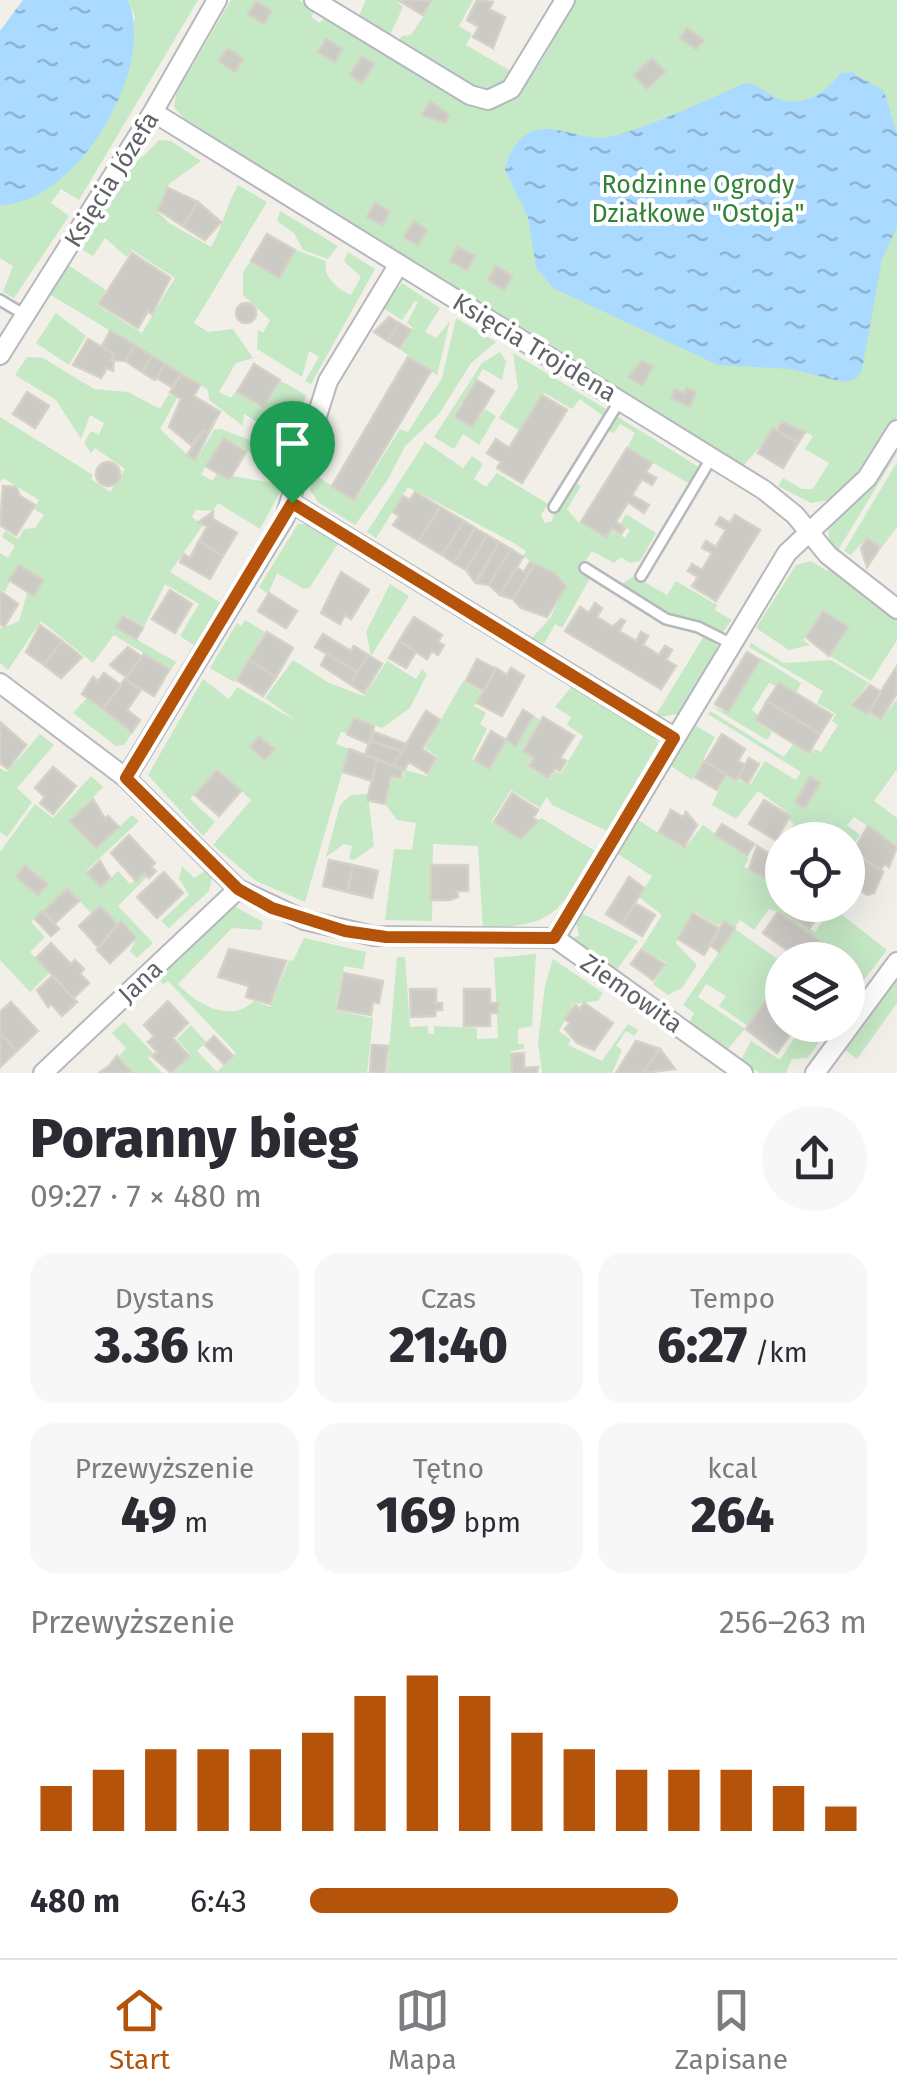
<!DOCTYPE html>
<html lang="pl">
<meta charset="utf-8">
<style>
:root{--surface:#fff;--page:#f7f7f7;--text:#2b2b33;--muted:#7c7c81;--line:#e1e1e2;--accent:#b45309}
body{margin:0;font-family:"Fira Sans",sans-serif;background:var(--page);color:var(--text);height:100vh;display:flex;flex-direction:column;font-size:38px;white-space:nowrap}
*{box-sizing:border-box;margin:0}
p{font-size:32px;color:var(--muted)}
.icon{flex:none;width:55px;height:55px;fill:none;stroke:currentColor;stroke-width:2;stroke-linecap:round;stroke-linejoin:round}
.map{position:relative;height:1073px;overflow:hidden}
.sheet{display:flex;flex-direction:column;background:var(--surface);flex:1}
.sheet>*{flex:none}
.buttons{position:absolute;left:765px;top:822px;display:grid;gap:20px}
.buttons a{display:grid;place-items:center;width:100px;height:100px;border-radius:50%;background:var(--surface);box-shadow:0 10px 40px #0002;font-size:50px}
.pin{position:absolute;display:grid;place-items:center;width:85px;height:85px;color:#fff;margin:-102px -42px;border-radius:50% 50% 50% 0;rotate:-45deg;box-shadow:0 0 10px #0007}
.pin .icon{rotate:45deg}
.round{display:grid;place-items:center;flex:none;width:105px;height:105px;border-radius:52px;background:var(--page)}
.summary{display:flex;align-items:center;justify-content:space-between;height:170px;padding:0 30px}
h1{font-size:55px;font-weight:800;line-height:75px}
.metrics{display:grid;grid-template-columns:repeat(3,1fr);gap:15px;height:170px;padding:10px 30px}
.metrics div{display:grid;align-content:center;border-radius:25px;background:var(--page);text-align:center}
.metrics b{font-size:50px;font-weight:800}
.metrics small{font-size:28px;font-weight:400}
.metrics p{font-size:28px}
.chart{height:280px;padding:20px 30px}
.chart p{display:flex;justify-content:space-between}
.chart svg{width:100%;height:180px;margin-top:10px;stroke:var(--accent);stroke-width:6}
ul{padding:0 30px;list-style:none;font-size:32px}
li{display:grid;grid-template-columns:160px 120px 1fr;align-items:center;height:75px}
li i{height:25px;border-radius:12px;background:var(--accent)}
.menu{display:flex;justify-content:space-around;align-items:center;height:140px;border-top:2px solid var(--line);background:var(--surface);font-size:28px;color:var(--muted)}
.menu a{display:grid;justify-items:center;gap:5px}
.menu .active{color:var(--accent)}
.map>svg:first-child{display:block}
.green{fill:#c5e8c5}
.water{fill:url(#water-ripples)}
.building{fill:#cccac5;stroke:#d6d1c6;stroke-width:2.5}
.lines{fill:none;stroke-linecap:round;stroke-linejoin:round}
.service-casing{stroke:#b5b8bc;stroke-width:14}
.minor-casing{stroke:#b5b8bc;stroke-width:22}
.service{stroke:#fff;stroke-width:9}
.minor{stroke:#fff;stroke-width:18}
.route-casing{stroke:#fff;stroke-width:20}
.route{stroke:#b45309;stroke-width:12}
.labels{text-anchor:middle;stroke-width:8;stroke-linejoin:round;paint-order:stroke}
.street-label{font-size:25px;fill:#5f6368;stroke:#fff}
.park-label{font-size:25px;fill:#348238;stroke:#fff}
</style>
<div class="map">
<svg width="897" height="1073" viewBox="0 0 897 1073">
<defs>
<pattern id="water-ripples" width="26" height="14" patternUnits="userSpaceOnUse" patternTransform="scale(2.5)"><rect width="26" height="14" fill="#aadaff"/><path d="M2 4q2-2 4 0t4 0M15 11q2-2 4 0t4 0" fill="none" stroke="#8eb4d2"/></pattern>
</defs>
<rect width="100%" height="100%" fill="#f1efe8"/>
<!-- green -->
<path class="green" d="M128,0H198L79,200L61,189L51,203L69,216L14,298L3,292L13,266L0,258V205L57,182L90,146L115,107L135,17Z
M231,0H299L315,10L311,17L320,23L326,16L470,104C523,122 552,38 574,0H897V417L858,477L831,500L811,503L778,486L783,478L802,489H813L829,463L805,449L813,436L782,422L744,465L185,120L174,107L176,94Z
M366,0H395L403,7L389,37L358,18Z
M434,0H473L459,26L472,34L466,45L512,72C503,86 495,93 477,90L398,42L402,36L411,35Z
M159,140L171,141L201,161L169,184L157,211L169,223L211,247C223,227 225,207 238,185L267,202L194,323L208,332L233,329L253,358L236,363L219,392L231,398L235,392L263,409L281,381L306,395L295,437L276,433L244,414L243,426L209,400L208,390L201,385L49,294L68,265L106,290L97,305L142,333L175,278L132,250L127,257L105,238L93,256L79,248L137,154L143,157Z
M280,211L338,246L328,259L303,250L294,233L277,221Z
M296,250L326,261C322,277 338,289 351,295L361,277L344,261L348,252L375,269L311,384L305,381L319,357L309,351L302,377L257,349L258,330L263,333L270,320L243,295V272L250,262L279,279Z
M402,283L440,308L425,332L436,338L450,321L437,375L401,350L413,328L407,323L418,302L415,301L402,320L383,308Z
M56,313L86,336L69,365L36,343Z
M456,318L496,342L471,363L439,414L405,446L387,481L355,525L319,503L310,490L314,474L355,501L400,429L408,432L442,378Z
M500,352L506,361L502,380L483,369L453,416L472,428L485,409L496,416L479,445L463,434L454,449L434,437L482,363Z
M513,353L606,409L603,416L580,399L572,409L544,393L519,430L499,418L518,388Z
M27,357L43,358L94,389L128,392L160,409L169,394L177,398L160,429L195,462L214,430L221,429L290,455L286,473L224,437L201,474L212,481L217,474L229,481L232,476L284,485L260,529L218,503L213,511L196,510L192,517L203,525L170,572L221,603L195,646L180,636L199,604L165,584L144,627L123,614L115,627L176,662L171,670L114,635L93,663L41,621L8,670L0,663V629L19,621L27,593L34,596L44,580L18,564L5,592L0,589V553L8,558L15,546L2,537L5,531L18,539L24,529L35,528L44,515L34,509L39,500L3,478L0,482V417L93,475L91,479L110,492L125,469L95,448L91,453L84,443L91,431L99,435L104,423L90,415L81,439L56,400L15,375Z
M618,417L699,467L690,484L627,448L635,433L620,424L614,433L609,431Z
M425,442L463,468L472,456L483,464L474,479L486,487L497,473L543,501L548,504L541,515L545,523L552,521L555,510L559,511L576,483L581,486L567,509L577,521L606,538L612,530L625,538L630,530L620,524L626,514L656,533L640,561L630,563L621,557L614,563L592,551L579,571L590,578L562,628L555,624L544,644L532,638L550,618L567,584L523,556L526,551L514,543L408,487L376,538L367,532Z
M895,452L897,453L837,552L829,543L828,525L876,482Z
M897,462V527L882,547L867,537L851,555L844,551Z
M298,524H310L339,542L310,587L304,589L277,573L268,594L259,587Z
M811,561L827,571L831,568L897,619V640L871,681L830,656L849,627L822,610L803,640L810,645L789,650L756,628L796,565Z
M634,576L667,595L676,581L717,605L715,610L732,620L722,633L702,622L676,619L621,584Z
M390,584L409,596L371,656L366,632Z
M245,620L265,632L234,682L210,668L237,623L241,626Z
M704,636L717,645L716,655L678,714L659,717L656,715Z
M751,643L784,663L831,660L869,683L851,704L882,719L897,699V769L874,801L897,818V845L854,817L847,825L860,835L851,848L848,840H784L794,824L789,820L791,815L758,791L736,819L712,805L726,775L750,785L765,761L796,780L801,772L708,714L710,711L784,757L793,744L809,755L814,749L821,752L838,725L832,721L836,714L817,703L823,691L749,647Z
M761,658L801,683L796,693L779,682L776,686L769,683L752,710L758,715L755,721L772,732L767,740L712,707L729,713Z
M293,660L329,683L364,696L387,661L416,679L422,669L427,674L410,708L382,728L354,717L347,733L341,732L336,744L349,749L305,902L256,881L213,845L251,800L217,768L190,799L215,822L203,836L148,775L203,679L229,699L237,687L298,722L265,698Z
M463,681L482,692L474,706L486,713L480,724L487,729L472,759L490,769L506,741L517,746L534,716L540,720L522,750L532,758L527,767L549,780L555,771L561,774L583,736L567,725L571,717L555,707L572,686L655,737L658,744L607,831L552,805L547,797L540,808L511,790L491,822L520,840L541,818L595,851C557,914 559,924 483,929L478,846L433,844L432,921L385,920L394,849L412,850L416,823L397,820L386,805L392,778L402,780L405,770L427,776L438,757L425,748Z
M87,698L132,733L124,745L116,746L73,713Z
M696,726L715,737L692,780L671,766Z
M40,734L54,745L17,788L32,802L7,837L0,832V768L7,772Z
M91,776L103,787L69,821L95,849L132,815L139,821L86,871L101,888L118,871L130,884L144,874L147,877L118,906L153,943L137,958L130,951L137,938L121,920L117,923L100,905L91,913L67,888L31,922L45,937L30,952L49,973L30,992L0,960V852L35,804L53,818Z
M368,794L374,846L354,860L349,859L352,846L344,844L326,857L340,805L351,795Z
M638,820L684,849L703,825L749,858L744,867L767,881L771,875L782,883V905H790L786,913L815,932L832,907L887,950L856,990L848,985V960L778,912L769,909L754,930L740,920L735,927L724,920L719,926L693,911L676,943L697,965L682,988L668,995L653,984L667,963L641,949L662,915L639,897L652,876L618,854Z
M182,866L194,878L205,871L212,877L209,891L169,928L161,921L189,895L179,878Z
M234,906L263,922L261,930L232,928L178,984C196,1004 230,1024 254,1001L270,1007L289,960L293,961L304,938L366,952L363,969L344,966L335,1010L373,1018L367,1073H173L191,1055L177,1039L191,1025L206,1042L197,1051L217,1072L236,1053L168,981L163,984L159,979Z
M581,913L638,941L615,972L573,937L579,936L576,921Z
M735,929L782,962V1009L765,1001L748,1026L719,1006L726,996L706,984L698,997L745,1029L727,1050L689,1023L694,1013L683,1005Z
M536,954L532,1026L518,1029V1044H524V1049L511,1051L512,1073H387L397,957H405L410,1027L428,1026V1034H434V1026L477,1028V1039L498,1038L494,958Z
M553,959L603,993L598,1001L573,1004L559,1031L571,1040L568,1045L602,1061L628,1024L638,1030L634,1036L626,1031L616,1046L622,1050L612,1073H542L538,1042L545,985Z
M897,976V1003L857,1059L843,1048Z
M124,1022L153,1053L148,1058L162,1073H135L119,1056L126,1048L112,1033Z
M803,1025H831L808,1058L792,1059L786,1073H759L741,1060L751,1041L780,1060Z"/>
<!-- water -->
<path class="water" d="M23,0H128C157,68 77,204 0,205V31Z
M851,72L884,91L897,134V227L882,259L862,370L856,379L843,382L791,369L718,365L553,288L536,267L528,217L505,170C508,154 520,133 537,130C559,125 584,141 607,137C639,132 712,98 745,83C759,84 763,91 775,97C802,110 825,93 841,73Z"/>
<!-- building -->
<path class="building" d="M398,0H432L423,15Z
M477,0L493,2L489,9L505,17L493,48L473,37L479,27L467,20Z
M256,1L271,11L264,24L248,14Z
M687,28L704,40L696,49L680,38Z
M326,39L342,49L335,62L318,52Z
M228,48L243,59L235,72L219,61Z
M362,56L374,64L362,83L350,75Z
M652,58L665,72L647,89L634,75Z
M430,101L449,115L445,123L422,115Z
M168,188L198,202L183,226L158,210Z
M198,202L221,222L205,240L183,226Z
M375,203L390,212L382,225L367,217Z
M414,221L427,230L418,245L404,237Z
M267,234L295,250L279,278L251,261Z
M458,247L475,256L467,270L450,261Z
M132,253L170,278L152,314L148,311L138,328L99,304Z
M496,266L512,276L504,290L488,280Z
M236 313a10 10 0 1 1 20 0a10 10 0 1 1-20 0Z
M389,317L399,323L388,341L374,332Z
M399,323L411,330L400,348L388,341Z
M110,331L135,345L126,361L111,360L114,354L102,346Z
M88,339L114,354L113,371L107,368L101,378L73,365Z
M135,345L152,356L142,372L126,361Z
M152,356L165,364L155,380L142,372Z
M408,357L431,371L354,500L332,486Z
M642,361L653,366L643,385L628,377Z
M165,364L181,374L173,388L157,378Z
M254,364L280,380L263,407L237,392Z
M181,374L200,385L194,396L220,412L208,432L204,430L191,445L169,427L181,399L170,392Z
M477,380L494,391L472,427L455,416Z
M687,388L696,392L690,407L671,398L675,389L684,393Z
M27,392L49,406L35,428L13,414Z
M542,395L567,410L522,483L497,468L501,462L487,453L496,439L509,448Z
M218,415L195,460L187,455L204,430L208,432Z
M782,422L805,432L798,443L777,430Z
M773,428L798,443L783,468L758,453Z
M224,438L246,452L229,480L206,466Z
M627,448L652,463L646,472L656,478L652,485L642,479L632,495L649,505L644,513L628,502L616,522L625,528L621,534L612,528L606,537L581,522Z
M96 474a12 12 0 1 1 24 0a12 12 0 1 1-24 0Z
M3,486L16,487L20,496L35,505L16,535L0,525Z
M415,492L440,507L419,541L393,525L399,516L393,512L403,496L410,500Z
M440,507L464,521L442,555L419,541Z
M213,512V519L237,533L223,556L199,541L207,527L199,522Z
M735,515L760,530L716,601L692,586L698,577L688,571L692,564L702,570L712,553L702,548L706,541L716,547L726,530L716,524L720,517L730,523Z
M464,521L475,528L454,563L442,555Z
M475,528L487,535L466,570L454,563Z
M487,535L499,542L475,582L466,570Z
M867,538L880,547L867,567L861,548Z
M199,541L223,556L210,579L180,562L184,554L190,558Z
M499,542L511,549L489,585L477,583Z
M511,549L523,557L500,595L489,585Z
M530,562L534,565L513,599L500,595L516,567L524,572Z
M534,564L554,573L566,586L547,617L521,608L513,599Z
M19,565L43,580L34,596L9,580Z
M341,572L369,590L351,619L345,615L340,624L321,613Z
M170,590L192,604L175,633L152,619Z
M0,591L18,604L4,627L0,624Z
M269,593L297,611L286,628L258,611Z
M595,603L602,608L597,617L613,627L621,619L625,621L619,631L636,641L641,632L648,636L643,645L659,655L665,646L672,650L666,660L676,666L661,689L565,631L580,607L589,613Z
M823,611L848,627L829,656L806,637Z
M123,616L143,628L136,639L116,627Z
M414,617L442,635L438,642L444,645L438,655L432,651L427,659L399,641Z
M40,625L62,641L44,665L26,652Z
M267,632L293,648L276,677L249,660Z
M323,634L351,651L354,646L368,655L358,672L315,647Z
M62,641L82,657L61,678L44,665Z
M399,641L416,652L406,668L389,658Z
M128,647L142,657L126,677L110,665Z
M747,652L760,660L728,712L715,704Z
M144,654L169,670L154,696L125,679Z
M327,654L358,672L350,684L321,665Z
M368,655L382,664L364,693L350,684Z
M477,659L496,669L484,691L466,681Z
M249,660L276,677L263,696L237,680Z
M897,666V693L881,719L869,711Z
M496,668L507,675L511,668L524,676L502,716L477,703Z
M104,673L121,685L103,709L82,694L93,677L98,681Z
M125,679L140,691L127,710L140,720L132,732L103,709Z
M779,683L832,715L820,734L767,701Z
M870,685L881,692L867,714L852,705Z
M767,701L820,734L809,753L756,720Z
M523,710L533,716L516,746L506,740Z
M426,711L440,720L422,749L436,758L427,773L409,762L404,770L393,766Z
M543,717L574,736L560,758L566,761L560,771L555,768L548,778L529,766L534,758L523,751Z
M354,718L374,726L369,744L347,734Z
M0,722L26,745L8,769L0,763Z
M491,731L506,740L489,769L475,760Z
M374,732L406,744L402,751L370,741Z
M722,734L745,749L738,761L745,765L736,780L705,762Z
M259,737L274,749L265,760L250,747Z
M370,741L402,751L393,766L365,755Z
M349,749L377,759L372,781L343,772Z
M749,758L759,764L748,783L738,777Z
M377,759L402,769L401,778L391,776L385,804L367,800Z
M704,761L726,774L717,790L695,777Z
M53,767L76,786L53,814L40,803L45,797L35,788Z
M217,770L241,791L219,816L195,795Z
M810,777L820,783L805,808L795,802Z
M512,793L538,810L533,818L538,821L520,839L494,822Z
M93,799L105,819L108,816L119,827L96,848L70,821Z
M764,800L790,816L776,840L749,824Z
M671,810L683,817L686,812L697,825L684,847L659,832Z
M722,824L754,844L747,855L715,835Z
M868,826L897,847L889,867L885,864L880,870L853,851Z
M129,835L155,863L151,867L156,871L149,878L144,873L136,881L111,853Z
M757,846L778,859L766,879L749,869Z
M854,851L883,872L874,893L867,895L848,881V856Z
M329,860L353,865L347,892L323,886Z
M100,861L110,878L101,887L87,873Z
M353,865L378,871L372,898L347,892Z
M431,865H468V891H457L458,897L450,900H431Z
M25,866L47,884L38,895L16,877Z
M164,872L183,893L157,918L137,897Z
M629,877L644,888L622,924L606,914Z
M67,889L79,901L55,923L44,911Z
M635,903L655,915L642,936L622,924Z
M793,905H822L825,907L809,929L787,913Z
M100,906L117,924L99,948L79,926Z
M42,911L59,929L51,936L35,919Z
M778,912L843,958L841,960H801L763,933Z
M693,913L720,929L704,955L678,939Z
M121,921L136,938L110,963L97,950Z
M724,921L735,928L719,952L710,945Z
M51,943L71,964L75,960L84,969L80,974L89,983L74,998L36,958Z
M229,949L286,961L270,1004L246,997L249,986L218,977Z
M641,950L665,964L653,980L631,964Z
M344,973L383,981L379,1003L373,1002L371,1015L337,1009Z
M52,976L77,1002L62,1016L51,1004L48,1007L37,990Z
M410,989H436V1003H442V1010H436L435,1016L411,1017Z
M464,989H490V1003H498V1013H490V1026H464Z
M168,1001L188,1023L173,1038L189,1056L171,1073L152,1056L157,1052L148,1042L154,1036L144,1025Z
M11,1002L38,1031L17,1051L0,1033V1012Z
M765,1002L782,1011V1025H797L777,1053L746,1029Z
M584,1003L613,1023L594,1050L577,1043L565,1029L570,1023L565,1019L575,1005L580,1009Z
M0,1033L17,1051L0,1067Z
M214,1036L233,1056L224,1064L205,1045Z
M636,1041L660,1049L643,1073H616Z
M372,1045L388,1046L385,1073H370Z
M660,1049L675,1069L643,1073Z
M524,1053V1068L538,1067L537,1073H512L511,1054Z
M117,1056L133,1073H99L109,1066Z"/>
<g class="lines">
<!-- service casing -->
<g class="service-casing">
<path id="service" d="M0,300L25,315
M554,507L619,402
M585,568L666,619L698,627L732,644
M641,576L712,457"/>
</g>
<!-- minor casing -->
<g class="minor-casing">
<path id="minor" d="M314,0L470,95L488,100L511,89L565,0
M153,112L764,490L795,515L828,555L897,609
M0,355L153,112L217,0
M292,503L675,738
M0,683L126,778L238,889L304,920L374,936L555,938L743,1073
M126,778L285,517L328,381L399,264
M555,938L787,553L867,478L897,430
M43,1073L238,889
M815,1073L897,962"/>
</g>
<!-- service -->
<use href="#service" class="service"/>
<!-- minor -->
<use href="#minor" class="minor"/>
</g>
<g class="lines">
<!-- route casing -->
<g class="route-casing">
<path id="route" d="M292,503L674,738L554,938L386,937L345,931L272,908L238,889L126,778Z"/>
</g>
<!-- route -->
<use href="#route" class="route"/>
</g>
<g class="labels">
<!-- street labels -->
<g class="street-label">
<text transform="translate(111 179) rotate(-58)" y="9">Księcia Józefa</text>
<text transform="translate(535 347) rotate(31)" y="9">Księcia Trojdena</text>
<text transform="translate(140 981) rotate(-43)" y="9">Jana</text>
<text transform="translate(632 993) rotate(35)" y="9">Ziemowita</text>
</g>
<!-- park labels -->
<g class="park-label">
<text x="698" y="193">Rodzinne Ogrody<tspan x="698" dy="29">Działkowe "Ostoja"</tspan></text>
</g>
</g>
</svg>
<div class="buttons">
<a><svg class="icon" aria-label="locate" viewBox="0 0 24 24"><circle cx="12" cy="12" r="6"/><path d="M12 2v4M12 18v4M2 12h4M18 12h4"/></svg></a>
<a><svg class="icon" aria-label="layers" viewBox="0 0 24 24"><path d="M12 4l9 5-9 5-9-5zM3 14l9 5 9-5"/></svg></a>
</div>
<div class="pin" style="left:292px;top:503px;background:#1e9e55"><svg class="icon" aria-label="arrive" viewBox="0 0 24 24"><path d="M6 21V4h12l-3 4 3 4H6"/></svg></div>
</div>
<section class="sheet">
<div class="summary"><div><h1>Poranny bieg</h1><p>09:27 · 7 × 480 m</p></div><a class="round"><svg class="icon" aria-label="share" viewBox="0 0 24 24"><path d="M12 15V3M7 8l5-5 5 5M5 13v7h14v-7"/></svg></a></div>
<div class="metrics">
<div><p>Dystans</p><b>3.36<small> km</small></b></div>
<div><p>Czas</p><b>21:40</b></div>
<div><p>Tempo</p><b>6:27<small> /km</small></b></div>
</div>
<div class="metrics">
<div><p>Przewyższenie</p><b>49<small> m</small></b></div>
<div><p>Tętno</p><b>169<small> bpm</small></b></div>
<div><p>kcal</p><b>264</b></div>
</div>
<div class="chart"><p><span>Przewyższenie</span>256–263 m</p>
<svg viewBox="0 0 160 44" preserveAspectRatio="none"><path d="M5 44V33M15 44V29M25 44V24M35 44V24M45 44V24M55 44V20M65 44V11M75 44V6M85 44V11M95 44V20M105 44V24M115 44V29M125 44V29M135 44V29M145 44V33M155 44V38"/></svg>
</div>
<ul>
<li><b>480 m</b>6:43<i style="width:66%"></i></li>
</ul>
</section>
<nav class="menu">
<a class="active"><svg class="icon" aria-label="home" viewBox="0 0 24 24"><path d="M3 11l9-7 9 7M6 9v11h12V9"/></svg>Start</a>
<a><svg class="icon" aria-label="map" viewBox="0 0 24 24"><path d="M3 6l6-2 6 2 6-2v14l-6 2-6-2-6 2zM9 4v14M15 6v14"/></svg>Mapa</a>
<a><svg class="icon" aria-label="saved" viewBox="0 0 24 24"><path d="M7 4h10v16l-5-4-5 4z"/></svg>Zapisane</a>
</nav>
